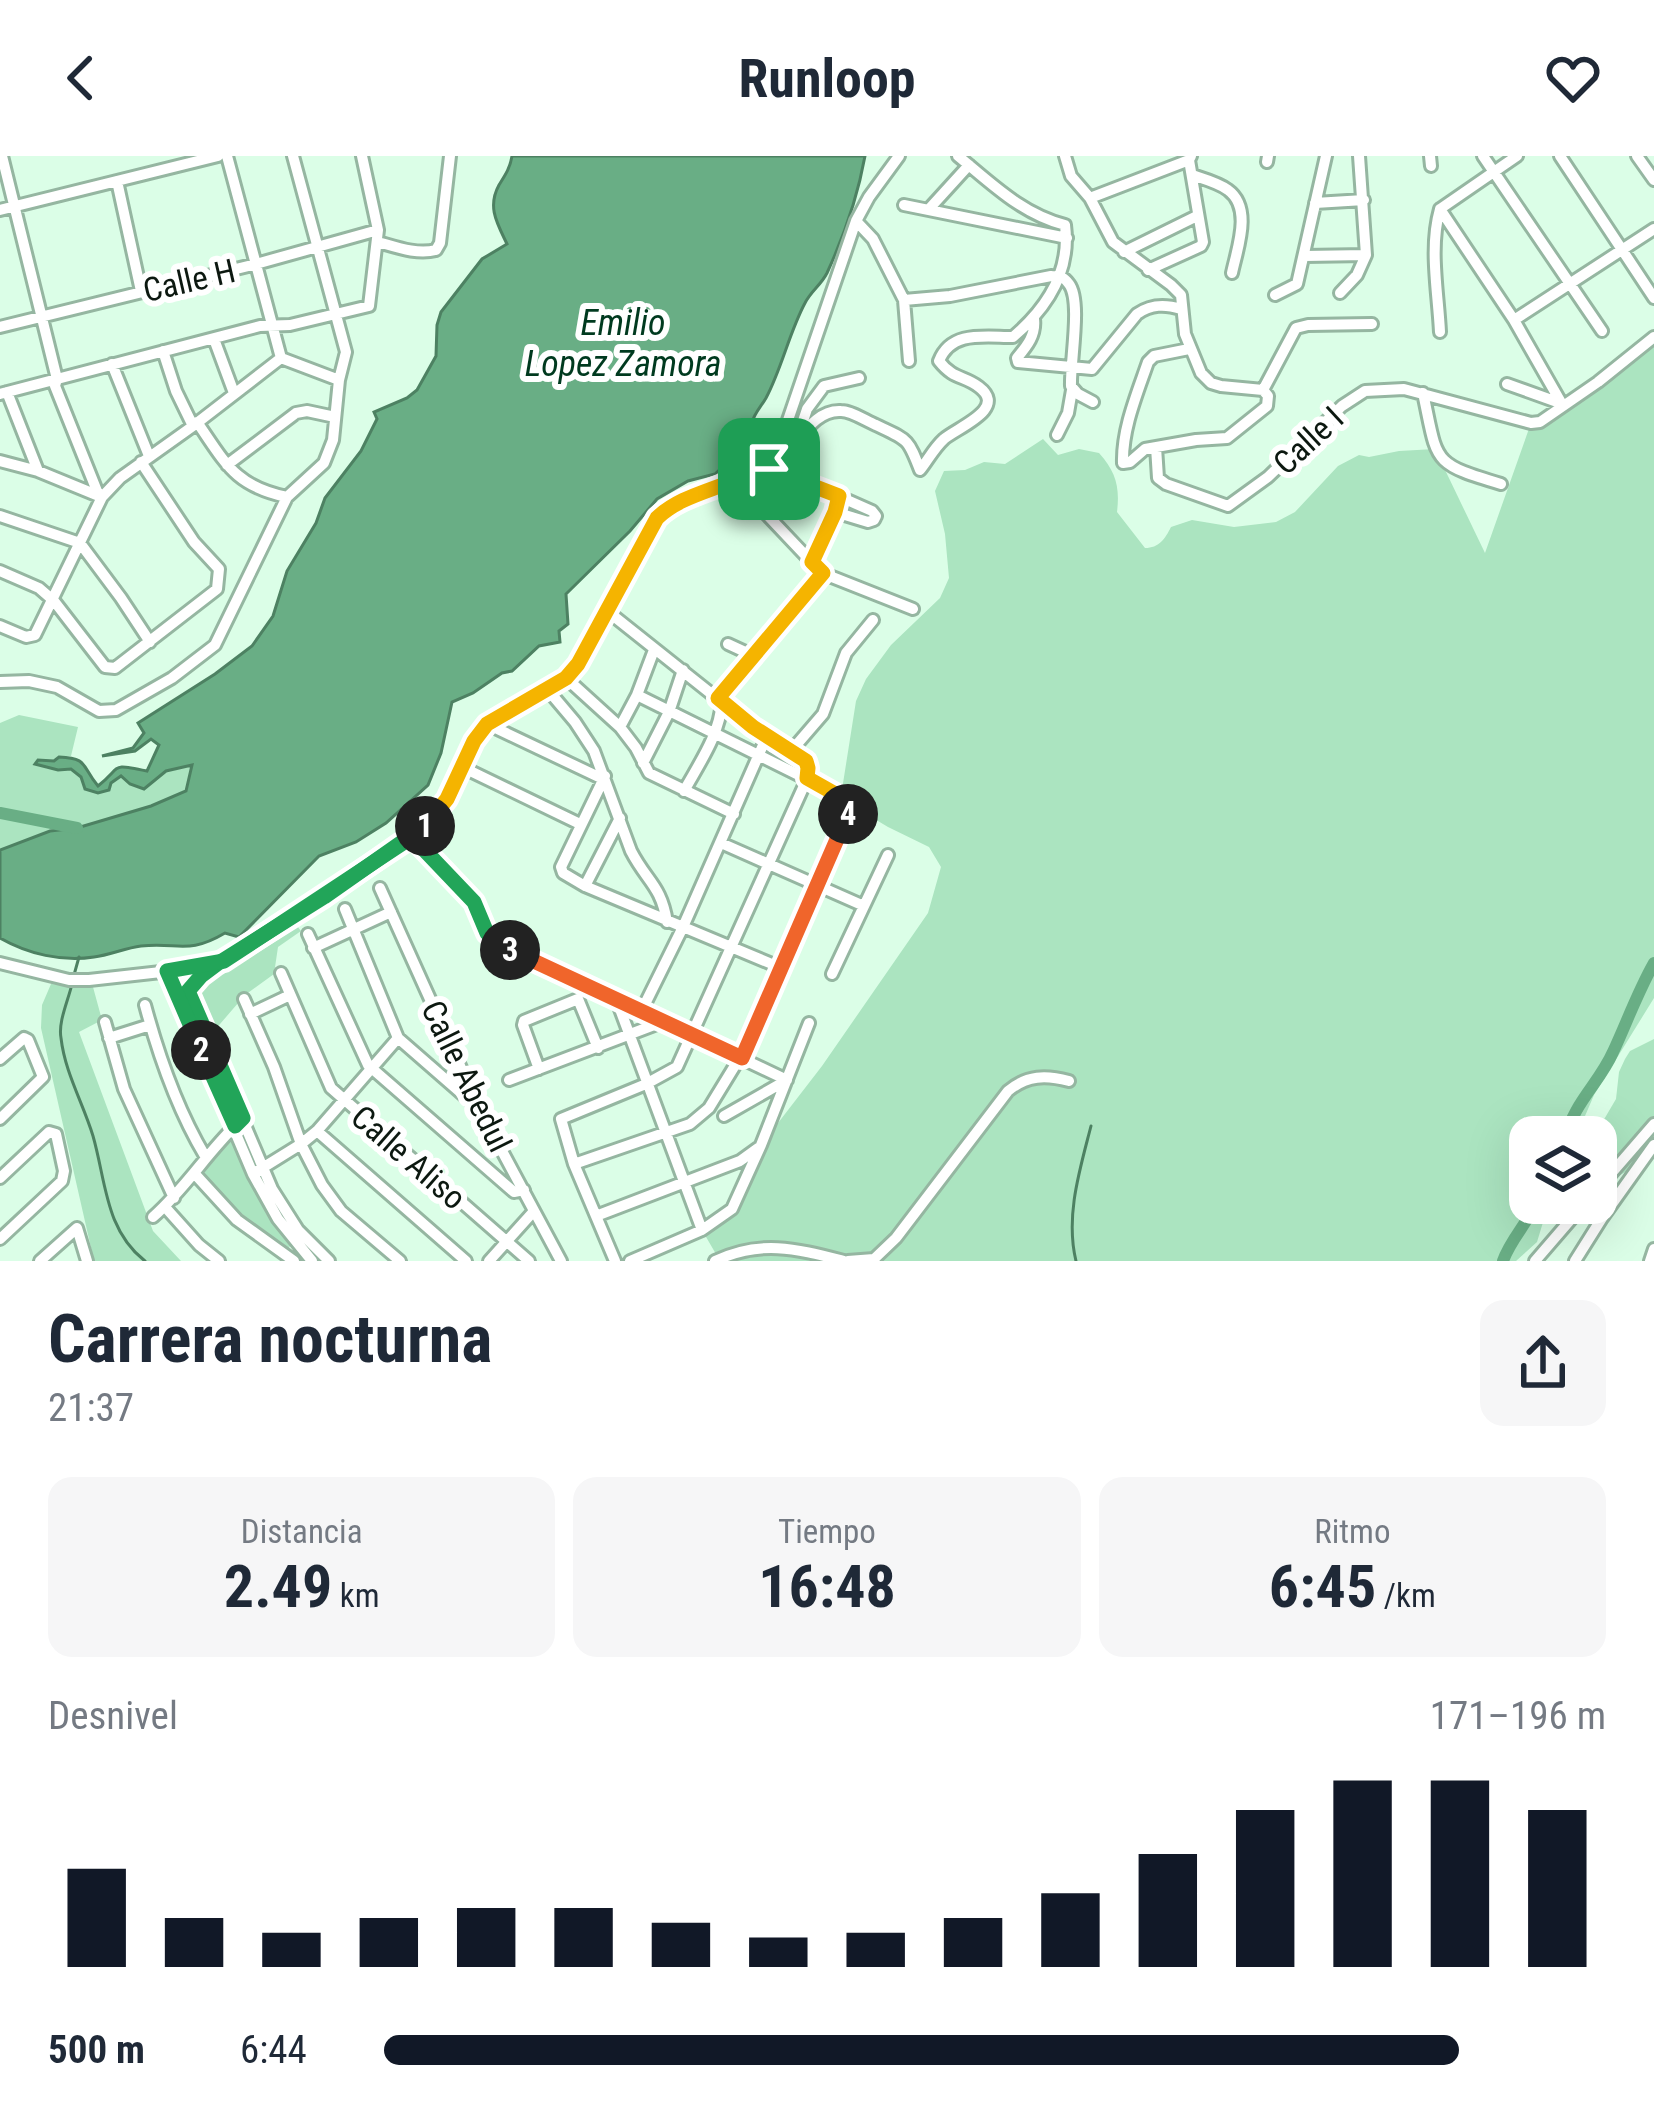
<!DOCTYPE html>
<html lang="es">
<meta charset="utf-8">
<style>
:root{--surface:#fff;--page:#f6f6f7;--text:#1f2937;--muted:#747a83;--accent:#111827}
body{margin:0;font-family:"Roboto Condensed",sans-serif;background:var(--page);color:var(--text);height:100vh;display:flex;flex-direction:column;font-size:45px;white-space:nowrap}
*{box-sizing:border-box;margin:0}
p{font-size:39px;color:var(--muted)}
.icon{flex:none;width:66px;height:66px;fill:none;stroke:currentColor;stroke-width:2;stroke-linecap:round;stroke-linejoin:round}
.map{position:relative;height:1105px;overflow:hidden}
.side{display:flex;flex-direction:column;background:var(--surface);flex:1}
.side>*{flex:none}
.buttons{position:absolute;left:1509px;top:960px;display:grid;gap:24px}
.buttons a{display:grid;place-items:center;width:108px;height:108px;border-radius:24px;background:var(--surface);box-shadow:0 12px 48px #0002;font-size:60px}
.pin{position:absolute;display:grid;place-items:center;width:102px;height:102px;color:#fff;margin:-51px;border-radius:24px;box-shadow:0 6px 18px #0006}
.km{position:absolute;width:60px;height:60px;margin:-30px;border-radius:50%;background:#222;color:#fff;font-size:33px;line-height:60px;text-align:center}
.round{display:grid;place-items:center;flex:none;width:126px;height:126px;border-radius:24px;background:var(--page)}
.head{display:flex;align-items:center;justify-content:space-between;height:204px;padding:0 48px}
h1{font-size:66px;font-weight:700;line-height:90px}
.stats{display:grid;grid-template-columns:repeat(3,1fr);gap:18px;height:204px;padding:12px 48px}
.stats div{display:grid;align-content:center;border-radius:24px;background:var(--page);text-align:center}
.stats b{font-size:60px;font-weight:700}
.stats small{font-size:33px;font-weight:400}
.stats p{font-size:33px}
.chart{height:336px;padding:24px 48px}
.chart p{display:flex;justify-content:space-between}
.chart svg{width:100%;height:216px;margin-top:12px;stroke:var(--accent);stroke-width:6}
ul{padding:0 48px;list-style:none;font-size:39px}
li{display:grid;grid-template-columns:192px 144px 1fr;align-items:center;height:90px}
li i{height:30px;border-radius:15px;background:var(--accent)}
header{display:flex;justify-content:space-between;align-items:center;height:156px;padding:0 48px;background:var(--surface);font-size:54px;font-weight:700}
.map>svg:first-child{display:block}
.green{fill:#abe4c0}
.water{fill:#69ae85;stroke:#4d8162;stroke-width:3}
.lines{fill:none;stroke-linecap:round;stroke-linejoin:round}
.stream{stroke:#4d8162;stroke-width:3}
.river{stroke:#69ae85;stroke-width:12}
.minor-casing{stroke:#95b6a1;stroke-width:16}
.minor{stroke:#fff;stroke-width:10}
.split-1-casing{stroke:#fff;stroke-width:24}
.split-2-casing{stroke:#fff;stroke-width:24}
.split-3-casing{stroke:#fff;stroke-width:24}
.split-4-casing{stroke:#fff;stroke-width:24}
.split-5-casing{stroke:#fff;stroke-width:24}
.split-1{stroke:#f5b400;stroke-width:15}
.split-2{stroke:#22a559;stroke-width:15}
.split-3{stroke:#22a559;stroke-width:15}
.split-4{stroke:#f0652b;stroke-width:15}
.split-5{stroke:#f5b400;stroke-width:15}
.labels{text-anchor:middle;stroke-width:12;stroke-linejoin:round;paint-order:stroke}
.street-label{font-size:33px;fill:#0c1810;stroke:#fff}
.water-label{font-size:36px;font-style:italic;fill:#003a1f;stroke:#fff}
</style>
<header><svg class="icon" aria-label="back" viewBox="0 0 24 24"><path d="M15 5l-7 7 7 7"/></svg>Runloop<svg class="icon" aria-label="heart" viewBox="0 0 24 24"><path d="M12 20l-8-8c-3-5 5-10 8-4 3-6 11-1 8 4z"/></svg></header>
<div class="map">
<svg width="1654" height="1105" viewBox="0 0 1654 1105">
<rect width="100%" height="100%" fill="#dbfee7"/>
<!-- green -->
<path class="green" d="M1654,183V842L1594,939L1576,981H1530V1047H1556L1544,1063L1537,1086L1516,1105H720L702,1074L718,1070L732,1053L761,989L822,910L928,757L941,711L929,691L888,671L848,647L841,640L856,545L866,523L891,489L940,442L949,422L945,378L935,335L944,315L965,314L984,306L1005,308L1043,283L1058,299L1079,293L1099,297C1116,316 1120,331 1117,356L1145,392C1159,392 1165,383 1171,371L1192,364L1234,371L1276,366L1295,356L1338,310L1359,299L1369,301L1399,295L1435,293L1485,397L1531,267Z
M19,559L78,571L71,600L59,601L45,612C68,615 76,608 86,633L111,627L122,620L144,633L166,615L193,608L186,636L151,650L77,672L50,675L0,694V567Z
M294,766L301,775L278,791L274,818L245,839L214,875L199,837L203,826Z
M51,828L93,831L102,864L79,876L153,1075L181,1105H94L41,872L42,849Z
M1654,883V986L1637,1009L1600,1031V991L1596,977L1616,943L1619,916L1625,903L1630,895Z
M233,981L277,1072L291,1088L288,1094L231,1053L202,1020L222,988Z"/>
<!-- water -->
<path class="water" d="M512,0H865C858,39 844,80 827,117C821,129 811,135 805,147C789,177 782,212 766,242C762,249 753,259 752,267C752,273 756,279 757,285L747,295L732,302L715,318L688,325L657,343L630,375L566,438L568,468L559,475L560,486L539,490L512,515L502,517L473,537L452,546L441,597L428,629L386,667L356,686L319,700L239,781L225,777C188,799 179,786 141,790C125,792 110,799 94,801C62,806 28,798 0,782V694L50,675L77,672L151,650L186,635L192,609L166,615L144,633L130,628L121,620L111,627L109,634L98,637L85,633L81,621L71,613L58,614L35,608L38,604L54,605L59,601C89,602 81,610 98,630C123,610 109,607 147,615L159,589L151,583L135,595L102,600L133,592L144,577L138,567L215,518L252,490L273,460L287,415L316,367L325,342L361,295L377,263L374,256L407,242L417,234L436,200L437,169L441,156L482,103L507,88C497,67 487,51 499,29C506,18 510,12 512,0Z"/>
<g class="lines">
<!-- stream -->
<path class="stream" d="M74,819L79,801
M72,828C68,845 58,866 61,882C65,917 83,947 93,980C106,1025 105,1074 145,1105
M1076,1105C1065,1060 1080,1013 1091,970"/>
<!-- river -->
<path class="river" d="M0,657L77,672
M1566,981C1573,948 1600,926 1613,896C1627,866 1638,835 1654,807
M1503,1105C1510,1084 1527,1068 1536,1047"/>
<!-- minor casing -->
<g class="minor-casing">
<path id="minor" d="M2,0L57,223L55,230L97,335L102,341
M227,0L281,202
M1065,0L1071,20L1090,42L1113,86L1171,129L1181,139L1185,178L1201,217L1211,227L1221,230L1263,234L1268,240L1267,250L1227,282L1196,284L1145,293L1130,306L1123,307
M1430,0L1431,10
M1483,0L1602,175
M1560,0L1654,142
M1637,0L1654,24
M1267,6L1268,0
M1192,19C1204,23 1219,27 1228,34C1253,52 1237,93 1232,117
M117,25L141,135
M1090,42L1189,4
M1315,47L1364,44
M904,49L1067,82
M929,53L969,9
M1440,53L1514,164L1563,250
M1440,53C1429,92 1438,135 1440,176
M1440,53L1517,0
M0,54L218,0
M856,65L873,83L904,144L909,205
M378,86C396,91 417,99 436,94L440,87L450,0
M1124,96L1197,60
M1305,100L1366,99
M1148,114L1201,90L1203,86L1189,4L1191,0
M1340,137L1357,119L1366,99L1359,0
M1275,139L1297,128L1326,0
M904,144L950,140L1051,120C1061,121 1063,120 1069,128C1082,145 1070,206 1071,230L1078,238L1093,246
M1034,163C1036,179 1027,190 1017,202L1018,206L1092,213L1137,158C1151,148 1165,148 1181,153
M1514,164L1654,73
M0,171L256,108L378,74
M214,183L234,237
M163,195L176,235L193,270
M281,202L339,224
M112,208L149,300
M1507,228L1560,247
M1263,234L1296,172L1308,169L1372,168
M7,236L38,315
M1423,237C1438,306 1430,307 1501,328
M0,238L260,170L290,169L369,150L378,74L362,0
M197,266C226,308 235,330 287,341
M1057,279L1068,257L1072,234
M798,280L807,253L824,230L859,222
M1156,291L1158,322L1166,328L1228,350L1268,321L1342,250L1365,235L1404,233L1531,267L1540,266L1598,226L1654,181
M0,305L38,315L99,340
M1123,307C1122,273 1137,238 1148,206L1154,200L1189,193
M227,309L296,257L307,255L335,261
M764,312L820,332L872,355L876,360
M768,313C795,298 809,253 841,255C852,255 866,265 876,269C908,284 908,282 920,314
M920,314C928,304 934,292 944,283C958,271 1008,253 979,231C963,219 954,224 939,205C951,174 985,181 1013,181C1047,152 1071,115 1065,69C1022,58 992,28 958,0
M735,325L822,417L913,453
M835,356L868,366L874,364L876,360
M0,360L80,387L121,442L150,486
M812,406L835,356L839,340
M0,415L39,432L54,445L105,511L115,512L217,433L219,413L194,386L141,306
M606,454L753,571L806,605L808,612L807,623L677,911L646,928L561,963L574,1008L615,1105
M0,470L26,481L35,479L102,341L120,322L193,270L281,202
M728,488L754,500
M566,522L620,571L636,592L649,617L734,658
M0,526L29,525L57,531L99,555L116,554L172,522L215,489L287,341L324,307L333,284L339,224L346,196L293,0
M548,534L575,566L594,595L631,695C647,726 661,729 667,766
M718,542L822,417
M487,568L603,623
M620,571L637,539L654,494
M792,594L823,558L846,497L873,464
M643,607L669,556L683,514
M462,611L580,668
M605,620L561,711L563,717L585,730L779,811
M684,635C700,606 720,578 722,545
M412,681L474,746L487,777L496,786L787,924
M721,687L864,750
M585,730L620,662
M380,732L479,952L561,1105
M345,753L398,882L476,950
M308,778L368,909L514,1036L524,1034
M313,792L391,756
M0,807L69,824H89L179,814L224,805L412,681L428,667L447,643L474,585L487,568L566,522L578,508L657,362C685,335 730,337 760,311C771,300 779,285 786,270L856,65L869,41L899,0
M179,814L272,1033L298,1074L329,1105
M167,815L253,1018L278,1063L312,1105
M281,817L331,932L529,1105
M832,818L888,699
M244,843L274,911L301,988L322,1029L341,1055L400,1105
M578,843L598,892
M617,845L702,1074
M145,849C159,901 177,953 205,1000
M641,856L683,771L767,580
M250,858L290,839
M105,866L124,933L174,1042
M109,882L150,869
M0,903L24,882L28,884L43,921L0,963
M539,913L523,869L524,865L578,843
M509,924L662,866
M724,960L787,924
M317,975L466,1105
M574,1008L690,968L709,952L753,880L779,811L849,655L848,647L841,640L637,539
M256,1016L301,988L317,975L398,882
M194,1017L237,1064L294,1105
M0,1022L49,976L56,978L64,1015L62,1025L0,1083
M1596,1035L1654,968
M165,1051L199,1089L219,1105
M596,1060L740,1005L758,992
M153,1061C185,1033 206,998 236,969
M874,1103L896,1082L1008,935C1027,919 1046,919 1069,925
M40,1105L77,1072L87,1105
M489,1105L534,1055
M630,1105L702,1074L732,1053L761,989L809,867
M715,1105C761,1083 797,1093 844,1105
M848,1105L874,1103L875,1105
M1535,1105L1585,1047
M1575,1105L1602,1062L1654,989
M1650,1105L1654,1093"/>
</g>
<!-- minor -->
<use href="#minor" class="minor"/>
</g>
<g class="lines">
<!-- split-1 casing -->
<g class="split-1-casing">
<path id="split-1" d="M425,670L447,643L474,585L487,568L566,522L578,508L657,362C685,335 729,333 760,310L769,313"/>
</g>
<!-- split-2 casing -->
<g class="split-2-casing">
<path id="split-2" d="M201,894L235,970L243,962L188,835L201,820L217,808L324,741L425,670"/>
</g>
<!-- split-3 casing -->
<g class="split-3-casing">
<path id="split-3" d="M201,894L167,815L224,805L412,681L474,746L487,777L510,794"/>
</g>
<!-- split-4 casing -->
<g class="split-4-casing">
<path id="split-4" d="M510,794L742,902L848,658"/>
</g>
<!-- split-5 casing -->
<g class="split-5-casing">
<path id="split-5" d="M769,313L839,340L835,356L812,406L823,417L718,542L753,571L806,605L808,612L807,622L846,644L848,658"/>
</g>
<!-- split-1 -->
<use href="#split-1" class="split-1"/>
<!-- split-2 -->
<use href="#split-2" class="split-2"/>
<!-- split-3 -->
<use href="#split-3" class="split-3"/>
<!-- split-4 -->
<use href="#split-4" class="split-4"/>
<!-- split-5 -->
<use href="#split-5" class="split-5"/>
</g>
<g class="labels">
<!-- street labels -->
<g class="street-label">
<text transform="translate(189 124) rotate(-13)" y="12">Calle H</text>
<text transform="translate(1308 284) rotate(-43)" y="12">Calle I</text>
<text transform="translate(467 920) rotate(64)" y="12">Calle Abedul</text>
<text transform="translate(409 1001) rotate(41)" y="12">Calle Aliso</text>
</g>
<!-- water labels -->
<g class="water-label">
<text x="623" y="179">Emilio<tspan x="623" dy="41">Lopez Zamora</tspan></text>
</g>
</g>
</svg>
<div class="buttons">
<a><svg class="icon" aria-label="layers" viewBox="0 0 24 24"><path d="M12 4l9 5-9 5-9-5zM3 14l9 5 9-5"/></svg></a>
</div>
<div class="pin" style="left:769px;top:313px;background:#1e9e55"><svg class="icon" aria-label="arrive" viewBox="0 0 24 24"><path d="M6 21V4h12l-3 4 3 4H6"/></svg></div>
<b class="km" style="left:425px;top:670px">1</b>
<b class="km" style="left:201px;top:894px">2</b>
<b class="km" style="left:510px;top:794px">3</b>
<b class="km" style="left:848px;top:658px">4</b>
</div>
<section class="side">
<div class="head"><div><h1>Carrera nocturna</h1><p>21:37</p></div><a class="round"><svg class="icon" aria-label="share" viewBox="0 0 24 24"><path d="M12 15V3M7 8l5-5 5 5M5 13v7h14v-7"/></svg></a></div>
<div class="stats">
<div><p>Distancia</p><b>2.49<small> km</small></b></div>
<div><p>Tiempo</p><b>16:48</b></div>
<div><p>Ritmo</p><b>6:45<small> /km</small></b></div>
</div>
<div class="chart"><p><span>Desnivel</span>171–196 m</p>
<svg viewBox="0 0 160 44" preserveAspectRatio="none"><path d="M5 44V24M15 44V34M25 44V37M35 44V34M45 44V32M55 44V32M65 44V35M75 44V38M85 44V37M95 44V34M105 44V29M115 44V21M125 44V12M135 44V6M145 44V6M155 44V12"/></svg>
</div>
<ul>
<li><b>500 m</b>6:44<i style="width:88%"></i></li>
</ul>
</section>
